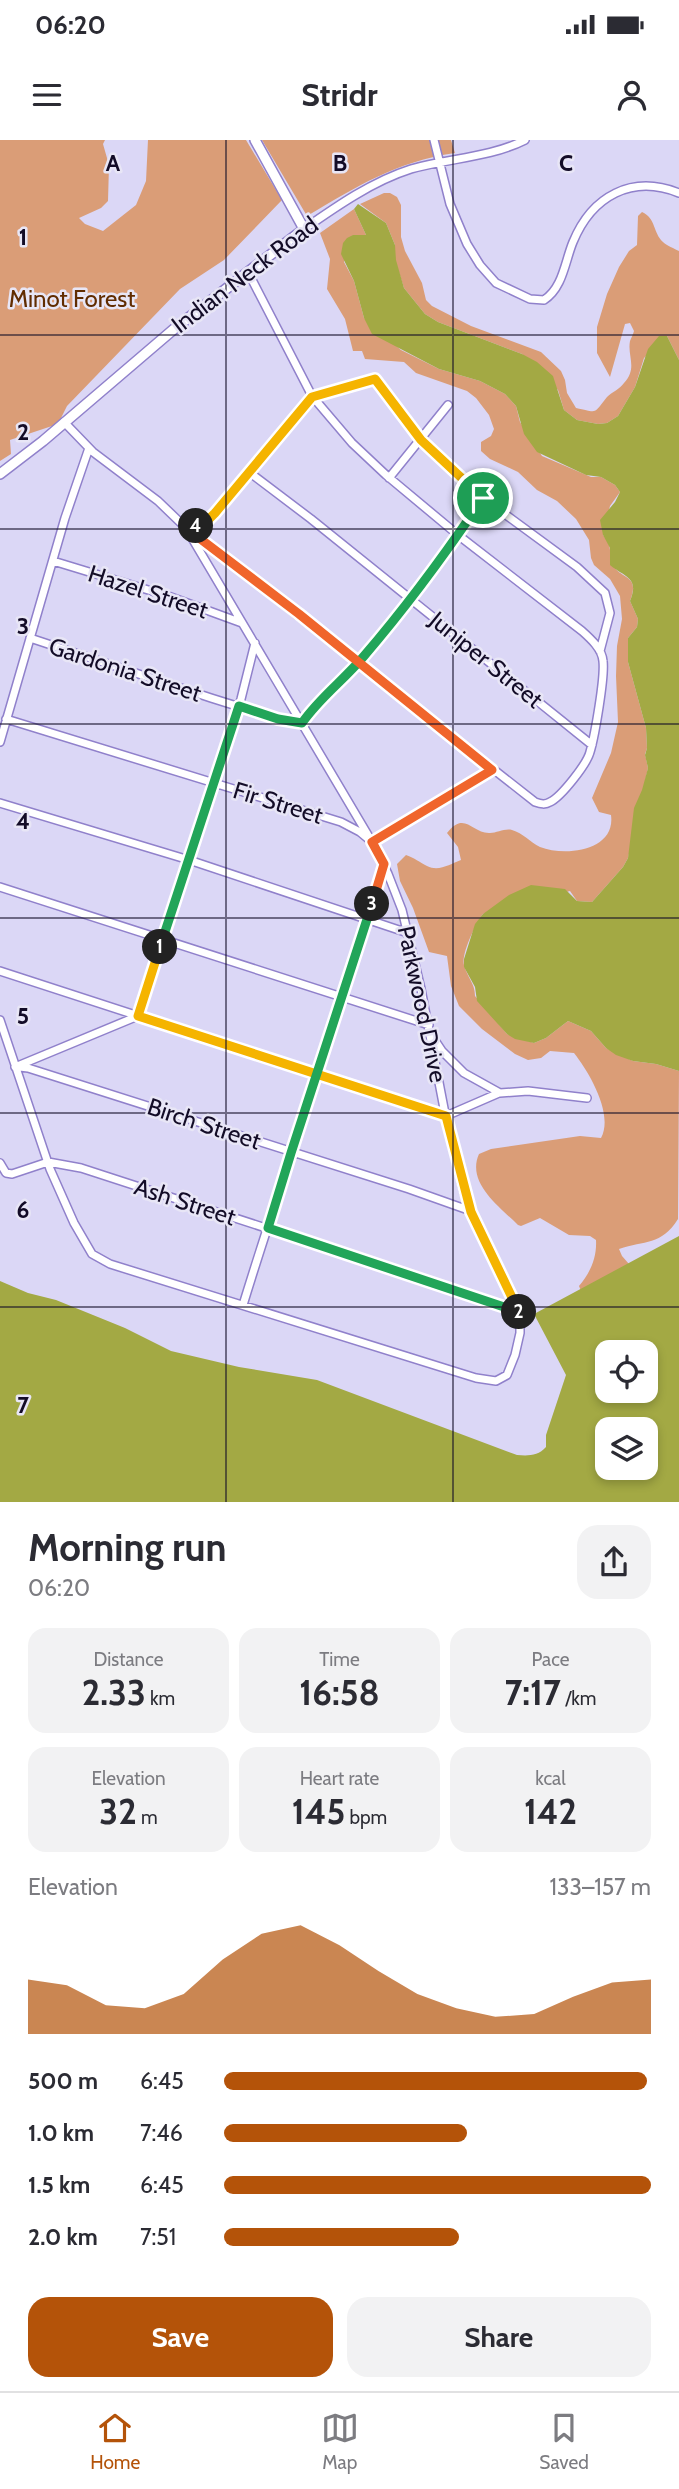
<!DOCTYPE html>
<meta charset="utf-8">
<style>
:root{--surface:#fff;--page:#f2f2f3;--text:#2b2b33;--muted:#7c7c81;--line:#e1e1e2;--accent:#b45309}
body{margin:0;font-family:Cabin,sans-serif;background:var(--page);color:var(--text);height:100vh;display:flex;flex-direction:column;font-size:26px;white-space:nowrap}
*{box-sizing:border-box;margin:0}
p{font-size:23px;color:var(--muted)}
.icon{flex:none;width:38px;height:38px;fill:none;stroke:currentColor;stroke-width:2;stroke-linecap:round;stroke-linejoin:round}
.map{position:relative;height:1362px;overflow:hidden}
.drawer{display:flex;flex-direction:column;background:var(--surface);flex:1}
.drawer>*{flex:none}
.tools{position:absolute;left:595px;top:1200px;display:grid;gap:14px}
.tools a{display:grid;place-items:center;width:63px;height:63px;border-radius:14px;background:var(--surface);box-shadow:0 4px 10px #0003;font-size:35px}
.pin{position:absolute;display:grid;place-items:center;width:60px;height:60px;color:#fff;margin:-30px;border:4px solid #fff;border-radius:50%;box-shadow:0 2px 7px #0007}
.km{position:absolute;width:35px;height:35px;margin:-18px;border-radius:50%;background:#222;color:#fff;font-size:19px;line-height:35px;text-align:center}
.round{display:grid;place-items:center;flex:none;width:74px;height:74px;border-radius:21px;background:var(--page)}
.overview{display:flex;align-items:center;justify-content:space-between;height:119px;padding:0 28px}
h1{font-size:38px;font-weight:800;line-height:52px}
.metrics{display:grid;grid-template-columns:repeat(3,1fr);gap:10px;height:119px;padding:7px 28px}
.metrics div{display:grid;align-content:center;border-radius:18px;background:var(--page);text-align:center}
.metrics b{font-size:35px;font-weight:800}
.metrics small{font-size:19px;font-weight:400}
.metrics p{font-size:19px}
.chart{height:196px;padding:14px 28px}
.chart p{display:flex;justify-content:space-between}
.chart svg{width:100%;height:126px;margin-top:7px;fill:var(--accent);opacity:.7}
.cta{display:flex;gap:14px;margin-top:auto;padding:14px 28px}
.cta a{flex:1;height:80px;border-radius:21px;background:var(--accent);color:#fff;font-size:28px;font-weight:800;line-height:80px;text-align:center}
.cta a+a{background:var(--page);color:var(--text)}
ul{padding:0 28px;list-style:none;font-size:23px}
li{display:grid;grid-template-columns:112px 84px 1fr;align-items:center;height:52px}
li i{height:18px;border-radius:9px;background:var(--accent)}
.status{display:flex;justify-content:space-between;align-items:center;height:49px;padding:0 35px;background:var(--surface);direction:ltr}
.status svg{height:19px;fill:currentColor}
header{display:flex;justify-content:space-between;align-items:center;height:91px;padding:0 28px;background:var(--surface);font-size:32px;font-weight:800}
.dock{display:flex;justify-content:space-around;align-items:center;height:98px;border-top:2px solid var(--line);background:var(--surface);font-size:19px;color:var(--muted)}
.dock a{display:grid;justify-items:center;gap:4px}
.dock .on{color:var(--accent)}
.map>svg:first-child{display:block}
.green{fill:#da9d77}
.water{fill:#a3a944;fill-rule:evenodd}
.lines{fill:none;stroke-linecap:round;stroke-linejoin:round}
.minor-casing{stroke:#9081cb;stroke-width:10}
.tertiary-casing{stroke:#9081cb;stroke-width:12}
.minor{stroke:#fff;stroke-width:7}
.tertiary{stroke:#fff;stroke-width:9}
.split-1-casing{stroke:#fff;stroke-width:14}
.split-2-casing{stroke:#fff;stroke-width:14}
.split-3-casing{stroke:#fff;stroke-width:14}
.split-4-casing{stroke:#fff;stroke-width:14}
.split-5-casing{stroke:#fff;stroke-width:14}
.split-1{stroke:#22a559;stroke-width:9}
.split-2{stroke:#f5b400;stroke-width:9}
.split-3{stroke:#22a559;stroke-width:9}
.split-4{stroke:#f0652b;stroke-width:9}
.split-5{stroke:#f5b400;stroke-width:9}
.grid{fill:none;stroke:#130c27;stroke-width:2;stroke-opacity:0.55}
.labels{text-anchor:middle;stroke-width:5;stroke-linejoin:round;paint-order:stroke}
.street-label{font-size:24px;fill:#130c27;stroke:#e8e6f6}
.park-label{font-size:24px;fill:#612c00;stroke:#e8e6f6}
.grid-label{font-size:23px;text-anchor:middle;font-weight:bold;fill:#130c27;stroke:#e8e6f6;stroke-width:5;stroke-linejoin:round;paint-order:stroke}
</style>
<div class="status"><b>06:20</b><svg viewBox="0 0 49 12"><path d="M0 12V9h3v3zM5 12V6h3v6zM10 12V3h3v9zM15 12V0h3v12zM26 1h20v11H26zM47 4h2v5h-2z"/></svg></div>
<header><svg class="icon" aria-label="menu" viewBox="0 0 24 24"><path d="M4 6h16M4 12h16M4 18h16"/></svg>Stridr<svg class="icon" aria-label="person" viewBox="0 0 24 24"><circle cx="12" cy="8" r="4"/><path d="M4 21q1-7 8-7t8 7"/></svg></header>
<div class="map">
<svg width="679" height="1362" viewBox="0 0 679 1362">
<rect width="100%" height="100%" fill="#dbd7f6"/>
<!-- green -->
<path class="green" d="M0,0H105L103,4L109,25L108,61L101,68L79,78L85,84L103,91L136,65L146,41L148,0H246L282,60L224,120L180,149L67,266L58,284L10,300L11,314L0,321Z
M262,0H451L455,13C395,22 358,46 307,76Z
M384,53H390L397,57L401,65V97L405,111L422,143L426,160L432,166L471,186L541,212L561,231L565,240L567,253L576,268C599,273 593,274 607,257C612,252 620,249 624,243C638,228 627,216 630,201C631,198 633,195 634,191L630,183L625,184L610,237L597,213V187L607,154L619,127L629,111L637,105L638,76L642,72C656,78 653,93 663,102C666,105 675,109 679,111V220L667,196L644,218L635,247L618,276L607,283L598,284L577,280L564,270L558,250L522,214L438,182L425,174L404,148L395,120V105L386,83L360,64Z
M354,69L366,95H353L344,122L354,141L364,178L401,210L439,229L480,241L505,254L516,266L520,282L542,316L591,337H601L615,345L620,352L610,366L603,395C606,399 610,405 610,410C611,416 609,421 613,426C623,440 640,435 630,461L638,479L637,487L628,498V522L646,588L647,608L645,614L648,628L628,718L623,727L592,762L577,761L570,751L483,774C476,783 461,814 464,825C467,837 475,843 475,856L507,894L534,903L546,898L568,881L591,891L606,908L633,921L656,924L679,931L678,1079C661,1106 645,1100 619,1109L622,1116L629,1124L585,1161L579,1146C590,1133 597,1118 596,1100L590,1096L569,1095L540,1078L521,1086L518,1085C500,1067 466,1043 479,1014L491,1009L580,996L601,998C614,974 589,932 574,913L550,911L541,918L528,920L515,914L482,889L459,866L451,846L447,816L429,812L413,768L400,741L397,724L406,715C415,718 419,722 427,726C439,732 450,724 461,720L458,707L447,693C465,670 472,694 490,693C497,693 505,688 512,690C523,693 530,702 540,707C565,717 616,711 611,675L599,672L592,658L611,613L618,582L616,536L617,506L622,479L620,456L610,439L594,425L591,418L589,400L576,379L557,361L537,350L518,332L490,319L481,311V302L491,296L494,289L489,275L476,258L467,251L416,233L404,222L365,219L362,211H353L345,179L327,149L330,119L320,93Z"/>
<!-- water -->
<path class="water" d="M358,64L386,83L395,105L396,120L404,148L425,174L438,182L522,214L537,222L553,236L564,270L577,280L598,284L607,283L618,276L635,247L648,209L659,196H667L679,220V931L656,924L633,921L616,915L606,908L591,891L568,881L546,898L534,903L515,899L507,894L477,861L475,847L464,827V819L475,784L483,774L509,755L531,745L565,749L577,761L592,762L623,727L628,718L634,668L642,650L648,628L645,615L647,608L646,588L628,522V498L637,487L638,479L630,461C640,437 624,437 610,425V408L603,395L600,380L615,362L620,352L615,345L601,337L586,335L537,312L524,294L516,266L505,254L480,241L439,229L372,194L364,178L354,141L341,114L343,103L347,98L353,95H366L354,69Z
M679,1096V1362H0V1141L28,1153L56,1160L125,1188L171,1211L239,1227L317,1240L517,1315C528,1316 538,1316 546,1307V1295L566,1235L534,1174ZM607,1213H646V1251H607ZM607,1290H646V1328H607Z"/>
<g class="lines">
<!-- minor casing -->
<g class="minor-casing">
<path id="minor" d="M434,0L450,64L467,104L480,125L496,143L530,159L544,160C563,148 565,121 573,102C592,56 632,34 679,53
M304,89C337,66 373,41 411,29C449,18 489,18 525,0
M249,332L311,379L592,605
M389,338L448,265
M186,388L202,384L210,378L312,256L375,239L421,300L483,358L577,427L605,453L610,473L600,511
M188,389L535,662C541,664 545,665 550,662C561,657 587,624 590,612C595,595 605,537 603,521C602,509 591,499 582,491L458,395L386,335L352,303L312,256L248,132
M53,421L168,456L242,483
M30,498L211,558L278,579L302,583C319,557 344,540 364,516C407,466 446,413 483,358
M6,579L341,682L360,692L372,702L492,630
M0,602L65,378L89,308
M0,663L189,720L408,793
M0,747L429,885
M0,831L446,976L499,953
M0,880L50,1029L74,1083L92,1114L110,1124L476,1238L496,1241L507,1235L515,1215L520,1193V1178L476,1083L464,1052L447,984L421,849L402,770L388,734L375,707L186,388L158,361L93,312L64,282
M434,899L442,911L464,933L500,953L528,951L587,958
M15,927L138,876L241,559L255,503
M20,927L28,928L409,1049L471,1071
M0,1023L6,1033L12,1034L48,1022L81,1028L392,1129L520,1174
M243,1165C288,1018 341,873 383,724"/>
</g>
<!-- tertiary casing -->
<g class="tertiary-casing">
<path id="tertiary" d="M0,334L43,301L174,189L304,89L255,0"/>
</g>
<!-- minor -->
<use href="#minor" class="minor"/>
<!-- tertiary -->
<use href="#tertiary" class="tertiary"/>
</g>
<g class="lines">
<!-- split-1 casing -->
<g class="split-1-casing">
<path id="split-1" d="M160,807L239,566L278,579L302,583C320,557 344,540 364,516C407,466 446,413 483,358"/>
</g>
<!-- split-2 casing -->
<g class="split-2-casing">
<path id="split-2" d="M160,807L138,876L446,976L471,1072L519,1172"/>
</g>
<!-- split-3 casing -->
<g class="split-3-casing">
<path id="split-3" d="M372,764L291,1013L268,1088L519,1172"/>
</g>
<!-- split-4 casing -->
<g class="split-4-casing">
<path id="split-4" d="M196,386L186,388L299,474L492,630L372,702L384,724L372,764"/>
</g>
<!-- split-5 casing -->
<g class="split-5-casing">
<path id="split-5" d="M196,386L207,381L215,373L312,257L375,239L421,300L483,358"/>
</g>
<!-- split-1 -->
<use href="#split-1" class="split-1"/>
<!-- split-2 -->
<use href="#split-2" class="split-2"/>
<!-- split-3 -->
<use href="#split-3" class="split-3"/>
<!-- split-4 -->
<use href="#split-4" class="split-4"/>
<!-- split-5 -->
<use href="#split-5" class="split-5"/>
</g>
<!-- grid -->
<path class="grid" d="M226,0V1362M453,0V1362M0,195H679M0,389H679M0,584H679M0,778H679M0,973H679M0,1167H679"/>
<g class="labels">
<!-- street labels -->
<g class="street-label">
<text transform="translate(245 135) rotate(-37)" y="8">Indian Neck Road</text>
<text transform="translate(148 452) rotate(18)" y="8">Hazel Street</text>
<text transform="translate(486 520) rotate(39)" y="8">Juniper Street</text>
<text transform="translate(125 530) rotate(18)" y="8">Gardonia Street</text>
<text transform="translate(278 663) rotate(17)" y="8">Fir Street</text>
<text transform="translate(422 864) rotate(78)" y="8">Parkwood Drive</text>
<text transform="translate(204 984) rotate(18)" y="8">Birch Street</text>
<text transform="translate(185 1062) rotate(18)" y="8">Ash Street</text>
</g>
<!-- park labels -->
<g class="park-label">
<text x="72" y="167">Minot Forest</text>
</g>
</g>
<g class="grid-label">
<text x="113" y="31">A</text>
<text x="340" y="31">B</text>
<text x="566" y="31">C</text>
<text x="23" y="105">1</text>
<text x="23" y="300">2</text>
<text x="23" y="494">3</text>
<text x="23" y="689">4</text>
<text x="23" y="884">5</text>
<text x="23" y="1078">6</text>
<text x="23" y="1273">7</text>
</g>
</svg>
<div class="tools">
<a><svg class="icon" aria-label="locate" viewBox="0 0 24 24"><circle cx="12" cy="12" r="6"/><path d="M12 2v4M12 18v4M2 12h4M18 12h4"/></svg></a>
<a><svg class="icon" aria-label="layers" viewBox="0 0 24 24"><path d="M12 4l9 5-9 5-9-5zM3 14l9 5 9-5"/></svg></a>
</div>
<div class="pin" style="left:483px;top:358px;background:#1e9e55"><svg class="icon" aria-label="arrive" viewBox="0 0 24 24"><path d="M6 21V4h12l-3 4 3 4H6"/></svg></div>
<b class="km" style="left:160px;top:807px">1</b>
<b class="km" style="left:519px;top:1172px">2</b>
<b class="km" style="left:372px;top:764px">3</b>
<b class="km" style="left:196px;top:386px">4</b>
</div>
<section class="drawer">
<div class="overview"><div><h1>Morning run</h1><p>06:20</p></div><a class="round"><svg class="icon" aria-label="share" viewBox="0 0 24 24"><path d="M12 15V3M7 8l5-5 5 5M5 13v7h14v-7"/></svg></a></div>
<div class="metrics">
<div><p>Distance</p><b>2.33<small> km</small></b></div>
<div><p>Time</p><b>16:58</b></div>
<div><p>Pace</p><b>7:17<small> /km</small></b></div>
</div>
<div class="metrics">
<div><p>Elevation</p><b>32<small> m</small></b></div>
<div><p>Heart rate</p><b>145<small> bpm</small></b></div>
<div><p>kcal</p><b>142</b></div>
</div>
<div class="chart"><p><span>Elevation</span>133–157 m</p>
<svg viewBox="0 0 160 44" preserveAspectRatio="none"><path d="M0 44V25L10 27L20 34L30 35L40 30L50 18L60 9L70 6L80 13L90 22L100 30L110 35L120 38L130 37L140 31L150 26L160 25V44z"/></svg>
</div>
<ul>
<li><b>500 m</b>6:45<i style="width:99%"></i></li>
<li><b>1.0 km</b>7:46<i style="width:57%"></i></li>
<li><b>1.5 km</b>6:45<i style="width:100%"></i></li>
<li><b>2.0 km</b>7:51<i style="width:55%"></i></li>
</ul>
<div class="cta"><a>Save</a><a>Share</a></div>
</section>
<nav class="dock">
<a class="on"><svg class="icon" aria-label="home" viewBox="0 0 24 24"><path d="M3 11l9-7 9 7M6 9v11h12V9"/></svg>Home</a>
<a><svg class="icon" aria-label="map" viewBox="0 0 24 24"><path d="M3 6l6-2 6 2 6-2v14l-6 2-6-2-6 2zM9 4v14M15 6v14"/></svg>Map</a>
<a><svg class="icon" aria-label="saved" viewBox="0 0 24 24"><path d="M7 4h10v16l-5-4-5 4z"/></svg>Saved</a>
</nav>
